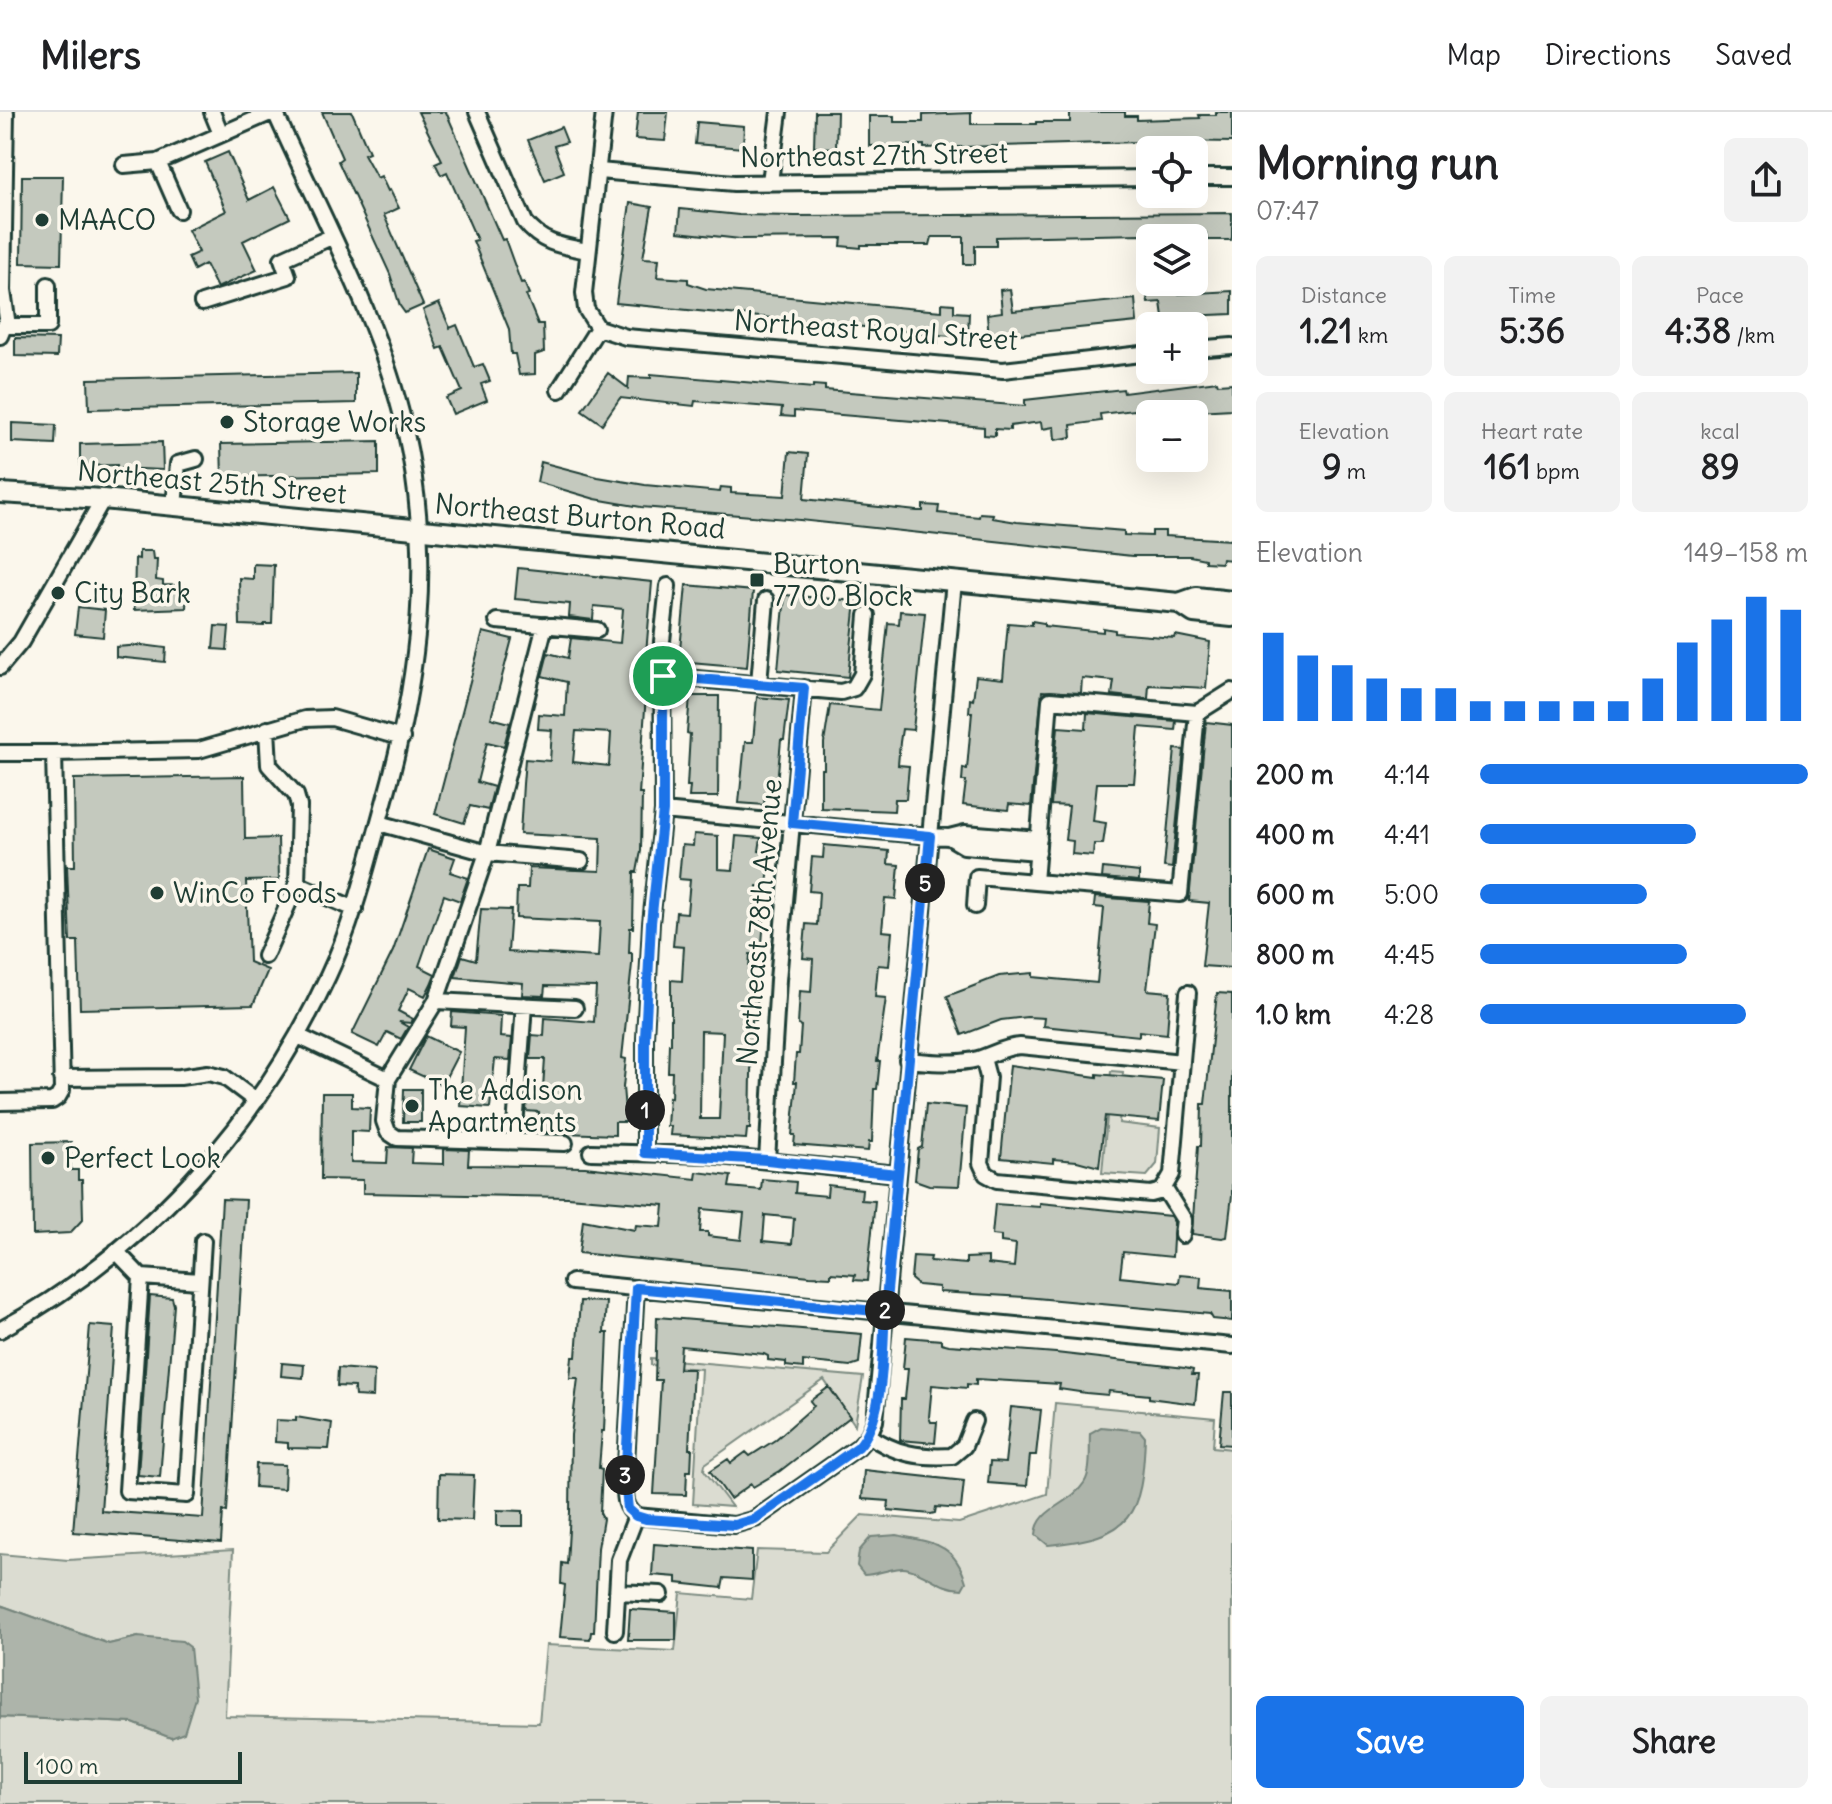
<!DOCTYPE html>
<meta charset="utf-8">
<style>
:root{--surface:#fff;--page:#f2f2f2;--text:#202124;--muted:#757577;--line:#e0e0e0;--accent:#1a73e8}
body{margin:0;font-family:Delius,sans-serif;background:var(--page);color:var(--text);height:100vh;display:flex;flex-direction:column;font-size:30px;white-space:nowrap}
*{box-sizing:border-box;margin:0}
p{font-size:26px;color:var(--muted)}
.icon{flex:none;width:44px;height:44px;fill:none;stroke:currentColor;stroke-width:2;stroke-linecap:round;stroke-linejoin:round}
.map{position:relative;flex:1;overflow:hidden}
.sheet{display:flex;flex-direction:column;background:var(--surface);width:600px}
.sheet>*{flex:none}
.fabs{position:absolute;left:1136px;top:24px;display:grid;gap:16px}
.fabs a{display:grid;place-items:center;width:72px;height:72px;border-radius:12px;background:var(--surface);box-shadow:0 8px 32px #0002;font-size:40px}
.scale{position:absolute;left:24px;bottom:20px;width:218px;box-sizing:border-box;padding-left:8px;border:4px solid #1f3d34;border-top:0;font-size:22px;line-height:28px;white-space:nowrap;color:#1f3d34;-webkit-text-stroke:6px #fbf7ec;paint-order:stroke}
.pin{position:absolute;display:grid;place-items:center;width:68px;height:68px;color:#fff;margin:-34px;border:4px solid #fff;border-radius:50%;box-shadow:0 2px 8px #0007}
.km{position:absolute;width:40px;height:40px;margin:-20px;border-radius:50%;background:#222;color:#fff;font-size:22px;line-height:40px;text-align:center}
.round{display:grid;place-items:center;flex:none;width:84px;height:84px;border-radius:12px;background:var(--page)}
.summary{display:flex;align-items:center;justify-content:space-between;height:136px;padding:0 24px}
h1{font-size:44px;font-weight:800;line-height:60px}
.figures{display:grid;grid-template-columns:repeat(3,1fr);gap:12px;height:136px;padding:8px 24px}
.figures div{display:grid;align-content:center;border-radius:12px;background:var(--page);text-align:center}
.figures b{font-size:34px;font-weight:800}
.figures small{font-size:22px;font-weight:400}
.figures p{font-size:22px}
.chart{height:224px;padding:16px 24px}
.chart p{display:flex;justify-content:space-between}
.chart svg{width:100%;height:144px;margin-top:8px;stroke:var(--accent);stroke-width:6}
.cta{display:flex;gap:16px;margin-top:auto;padding:16px 24px}
.cta a{flex:1;height:92px;border-radius:12px;background:var(--accent);color:#fff;font-size:32px;font-weight:800;line-height:92px;text-align:center}
.cta a+a{background:var(--page);color:var(--text)}
ul{padding:0 24px;list-style:none;font-size:26px}
li{display:grid;grid-template-columns:128px 96px 1fr;align-items:center;height:60px}
li i{height:20px;border-radius:10px;background:var(--accent)}
header{display:flex;align-items:center;gap:48px;box-sizing:border-box;height:112px;padding:0 40px;background:var(--surface);border-bottom:2px solid var(--line)}
header strong{font-size:38px}
nav{display:flex;gap:44px;margin-inline-start:auto;font-size:28px}
main{display:flex;flex:1;min-height:0}
.map>svg:first-child{display:block}
.green{fill:#dbdcd1;stroke:#7d8c82;stroke-width:2}
.water{fill:#adb4aa;stroke:#74847b;stroke-width:2}
.building{fill:#c4c9be;stroke:#1f3d34;stroke-width:2;fill-rule:evenodd}
.lines{fill:none;stroke-linecap:round;stroke-linejoin:round}
.minor-casing{stroke:#1f3d34;stroke-width:20}
.major-casing{stroke:#1f3d34;stroke-width:24}
.minor{stroke:#fbf7ec;stroke-width:14}
.major{stroke:#fbf7ec;stroke-width:18}
.route-casing{stroke:#fff;stroke-width:16}
.route{stroke:#1a73e8;stroke-width:10}
.poi-dot{fill:#1f3d34;stroke:#fbf7ec;stroke-width:3}
.labels{text-anchor:middle;stroke-width:7;stroke-linejoin:round;paint-order:stroke}
.street-label{font-size:28px;fill:#1f3d34;stroke:#fbf7ec}
.poi-label{font-size:28px;fill:#1f3d34;stroke:#fbf7ec;text-anchor:start}
</style>
<header>
<strong>Milers</strong>
<nav><a>Map</a><a>Directions</a><a>Saved</a></nav>
</header>
<main>
<div class="map">
<svg width="1232" height="1692" viewBox="0 0 1232 1692">
<rect width="100%" height="100%" fill="#fbf7ec"/>
<filter id="ink" filterUnits="userSpaceOnUse"><feTurbulence type="fractalNoise" baseFrequency=".0125" numOctaves="2"/><feDisplacementMap in="SourceGraphic" scale="16" xChannelSelector="R" yChannelSelector="G"/><feConvolveMatrix kernelMatrix="1 2 1 2 8 2 1 2 1" color-interpolation-filters="sRGB"/></filter>
<g filter="url(#ink)">
<!-- green -->
<path class="green" d="M1111,959L1123,960L1119,1011L1160,1016L1157,1052L1147,1064L1102,1061Z
M651,1246L863,1265L855,1313L824,1268L705,1352L704,1358L732,1395L693,1392L701,1257L651,1253Z
M1055,1291L1215,1306L1213,1335L1232,1337V1692H0V1605L133,1611L171,1626L138,1525L109,1532L0,1493V1442L68,1448L233,1438L225,1604L539,1611L546,1533L675,1539L681,1481L751,1487L757,1438L826,1440L862,1403L959,1411L1047,1382Z"/>
<!-- water -->
<path class="water" d="M1101,1315L1140,1319L1145,1325C1142,1405 1132,1425 1048,1433L1036,1423C1037,1396 1070,1393 1084,1371C1092,1360 1089,1335 1090,1321Z
M897,1423C932,1431 954,1430 966,1470L962,1477C940,1477 929,1462 909,1457C897,1453 878,1463 864,1463L857,1454L859,1439L871,1425Z
M0,1493L109,1532L138,1525L182,1529L190,1535L195,1586L184,1621L171,1626L133,1611L0,1605Z"/>
<!-- building -->
<path class="building" d="M322,0H352L369,40L364,42L377,66L381,64L388,79L390,78L399,96L384,103L423,193L405,201L400,194L390,162L338,49L342,46Z
M418,0H446L502,128L505,127L521,171L524,170L529,182L526,183L538,212H543L544,240L535,243V262L519,263L515,242H511L509,217L473,129L477,128L447,60L441,63L435,51L442,48Z
M638,0H668L665,29L635,27Z
M815,0H837L836,36L814,35Z
M1070,0H1125V4H1137V8L1200,6L1199,3H1216V0H1232V30L1175,29L924,36V33L869,34V4H894V10H923V3L971,1V12H1036V10H1070Z
M697,10L744,14L743,36L695,32Z
M561,15L567,30L554,34L564,60L545,68L528,28Z
M228,40L249,88L274,75L290,106L243,129L257,158L217,176L205,152L194,158L188,145L199,140L188,118L226,99L205,50Z
M22,64H63L61,152L21,151Z
M630,91L652,95L643,146L659,147L657,165L688,167V171L706,177L917,197L942,199V191L954,192V200L969,201L968,225L938,223V232H925L926,221L616,191Z
M680,97L739,103L796,104L1232,101V125L1231,128H1207L1206,121L1178,122V126H1142V122L996,125V134H975V152H964V125H932L930,133H861V136L841,134L842,126L740,127L678,120Z
M1177,170L1179,182L1232,179V202L1163,205L1161,190L1148,191L1145,171Z
M1010,177L1013,199L1135,187L1137,210L989,225L987,202L1002,200L1000,178Z
M439,191L450,216L457,213L474,255L483,252L490,269L481,272L487,288L453,302L446,286L462,279L443,235L438,237L423,198Z
M15,226L58,227L57,245L15,244Z
M356,261V291L89,297L88,267Z
M608,261L628,276L629,265L651,266V262L813,276V273L825,274V278L1025,294V288L1123,277L1124,281L1217,269L1218,272L1232,271V297L1196,299V294H1183L1161,297V302H1143L1142,299L1134,298L1100,302L1101,309L1071,313L1072,325L1055,328L1054,315L1042,317L1041,310L1010,314V318L995,317V324L984,323V315L794,299V305L781,304L782,296L695,289L694,294L620,286L602,312L582,298Z
M12,311L56,313L55,332L12,330Z
M379,329V362L222,365L221,332Z
M162,330L163,358L117,356V353L80,354V332Z
M789,340L808,342L804,387L917,399H923V393L939,394L938,401L979,405L980,401L993,402L992,406L1017,410L1124,419V423L1152,424V419H1165V424L1232,428V448L1222,447L1221,451L1205,450V447L1190,444H1132L800,408L641,395L595,387L537,370L541,350L598,365L645,373L720,380L721,375L731,376V381L785,384Z
M139,439H152L153,447H157L156,468L163,469V473L187,474L186,496L134,498L135,446L139,447Z
M253,452L274,453L272,512H264V514L240,513L239,466L253,467Z
M518,456L652,470L645,554H648L639,682H642L641,739L637,760H634L633,816H630L629,841H632V852L622,946L626,947L623,975L626,1010H615V1023L539,1020V1000L526,999L528,975L543,976L545,947H530L532,923L544,924L545,906L594,910L596,875L545,874L544,884L522,883L523,871L455,865L462,844L476,848L481,797L511,798L508,840L598,845L600,810L516,806L517,776H528L529,756L600,759L601,726L520,722L523,672L525,647L550,649L552,618L538,617L539,602L565,604L567,570L542,564L548,541L568,546L571,526L620,531L623,497L594,494L593,508L569,505L570,492L515,487ZM576,619L611,621L609,654L573,650Z
M686,473L753,479L747,555L679,549Z
M785,483L856,489L848,565L778,558Z
M78,495L105,498L103,525L75,522Z
M900,499L925,501L913,618L902,617L900,630L898,653L909,654L906,687H895L894,699L821,696V657H824V631L830,593L879,598L888,511L899,512Z
M1032,509L1044,511V514L1103,520V516L1115,518V521L1174,526L1175,523L1210,530L1206,576L1149,573L1148,587L1112,583L1114,569L1082,566L1081,581L1042,579L1031,694L1009,692L1008,698L963,693L966,669H962L963,656L967,657L972,600H969L970,587L973,588L976,564L1003,567L1008,511L1032,513Z
M215,514L229,515L227,538L213,537Z
M483,520L512,527L491,606L510,611L504,634L487,630L477,670L494,675L488,698L470,694L464,711L435,702Z
M142,533L166,536L165,550L116,545V535Z
M690,584H719L718,685H689L690,674H687L690,622L687,621Z
M757,585L789,588L784,628H781L776,682L765,681L764,693L739,691L745,630H753Z
M1087,601L1176,609L1175,618L1139,615L1134,671H1097L1093,709L1106,711L1103,732H1094L1093,744L1072,742L1073,729L1065,728L1069,694L1051,693L1058,615L1086,617Z
M1206,610L1232,613V856L1202,854L1209,791L1189,789Z
M1175,637L1184,638L1172,756L1164,755Z
M244,664L245,727L278,726L279,768L246,769L249,850L268,858L253,893L80,897L78,829H70L67,754H75L74,667Z
M694,722L718,724V757L733,758L736,724L761,726L759,739L770,740L767,775L757,774L754,807L764,808L761,843L750,842L749,856L748,874H758L756,908H752L750,1017H747L746,1027L670,1023L671,1014H667L669,985L671,986L672,960H668L669,932H671V868L682,869L683,850L684,835L673,834L676,800L687,801L690,768L679,767L682,733L693,734ZM701,919L723,920L719,1007H700Z
M824,733L889,739L888,752L899,753L896,787L885,786L882,819L892,820L889,854L878,853L875,885L886,886L877,949H880L877,977H874L872,1030H869L868,1039L794,1033L795,1023H792L797,970H794L796,942H799L801,914L798,913L800,879L811,880L813,847L803,846L806,812L817,813L819,780L809,779L812,745L823,746Z
M428,737L455,746L450,760L468,766L460,789L444,783L419,854L435,862L431,872L425,884L409,876L398,899L413,907L411,911L399,910L408,915L401,927L387,920L379,935L352,922L393,839Z
M1103,756L1139,760V769L1102,766Z
M1095,785L1149,789L1147,811L1155,812L1147,878L1170,880L1167,922L1139,919V924L1043,914L1044,906L1027,905L1001,908L962,923L947,884L966,877L999,864L1033,861V865L1097,871L1104,796L1094,795Z
M1217,881L1232,882V1083L1227,1125L1222,1126L1192,1122L1198,1034H1201L1202,992H1205Z
M452,900L501,904L500,925L512,926L510,948L495,947L490,996L460,994L465,915L451,914Z
M426,924L459,940L442,973L409,958Z
M1010,953L1097,965V962L1163,968L1159,1009L1105,1004L1099,1055L1077,1049L1053,1047V1051L1001,1046Z
M404,977H421V1010H403Z
M322,981H352V995L370,996L369,1020L351,1019V1050L387,1051L388,1035L412,1036L411,1051L444,1052V1037L469,1038L468,1053L585,1055L696,1067L697,1060L731,1064L729,1075L761,1078L762,1067L796,1070L795,1081L827,1084L828,1073L862,1077L861,1088L875,1089L867,1169L854,1168L855,1163L831,1161V1165L810,1164L579,1141L583,1108L635,1118L636,1113L662,1115L664,1093L568,1085L363,1081V1068L321,1067ZM702,1097L744,1101L741,1128L708,1124V1120H700ZM765,1103L794,1106L792,1132L763,1129Z
M926,992L966,996L959,1074L929,1073L915,1068L918,1037L922,1035Z
M71,1030V1058H78V1068H82L83,1107L70,1121L33,1123L32,1031Z
M222,1087L246,1088L227,1400L223,1399L221,1431L73,1420L90,1213L114,1215L101,1399L203,1406Z
M1040,1091L1170,1104L1174,1110L1172,1145L1123,1140L1120,1165L1179,1171L1180,1163L1201,1165L1200,1176L1232,1179V1209L1213,1207L1210,1202L1025,1185L939,1180V1175L918,1173L911,1167L913,1144L931,1145L930,1149L966,1152V1146L988,1145V1152L1014,1155L1016,1132L1001,1130V1124L992,1123L995,1092L1040,1095Z
M150,1184L172,1186L174,1193L160,1365L138,1363Z
M580,1189L606,1190L604,1221H608L604,1319H602L599,1356L602,1357L600,1401L603,1407L598,1436L594,1520H591L590,1527L560,1525L565,1473L561,1472L562,1451L567,1452L570,1400L571,1323L578,1266H570L572,1245H576Z
M657,1205L862,1222L859,1251L850,1254L803,1249V1256L786,1254V1250L768,1248V1244L764,1242L681,1234L679,1257H693L689,1337H692L691,1359H687L686,1383L654,1382L661,1268H655Z
M906,1225L941,1228V1231L949,1233L1056,1241L1185,1256L1193,1258L1192,1263H1198L1195,1292L1149,1286V1283L1109,1279L1108,1283L1086,1281L1059,1277L1060,1272L976,1267V1273L967,1272V1276L932,1273L929,1305L931,1310H937L935,1331L900,1328L901,1287H905L908,1257H903Z
M282,1251L304,1253L303,1266L281,1264Z
M338,1256L374,1259L373,1285L355,1284L354,1275L337,1274Z
M829,1275L850,1305L780,1359L753,1375L751,1372L730,1387L710,1359L728,1347L731,1351L746,1340L750,1344L775,1328L814,1294L810,1289Z
M1224,1280H1232V1333L1219,1332Z
M1011,1295L1041,1298L1036,1343H1030L1027,1374L988,1371L990,1350L1005,1351Z
M296,1305L332,1311L329,1337L288,1336V1331L275,1330L276,1308L296,1309Z
M256,1352L285,1353L284,1377L255,1375Z
M864,1358L964,1369L961,1397L936,1395L935,1401L931,1402L888,1398L889,1389L862,1387Z
M439,1362L474,1363L472,1408L438,1407Z
M497,1398L523,1399V1414H497Z
M654,1432L752,1439V1468L724,1466L722,1476L677,1471V1465L652,1463Z
M630,1497L676,1500V1528H628Z"/>
<g class="lines">
<!-- minor casing -->
<g class="minor-casing">
<path id="minor" d="M212,0L221,22
M477,0L525,110C542,132 562,134 588,139
M158,50L179,98
M124,53L158,50L272,0
M599,59L734,71L1150,66
M1194,65H1232
M770,70L779,0
M0,179H3L6,0
M202,191L288,164L282,147L331,125
M6,214H48V173
M598,216L626,225L1003,258L1150,241
M598,216L586,197L584,181L604,0
M0,224L7,207L3,179
M1194,237L1232,234
M559,278L598,216
M174,394L178,352L196,347
M497,509L597,518
M545,513L487,741L436,889L388,967L384,1009L388,1020L397,1026L565,1031
M0,555L21,530L103,387
M663,564L841,580L854,576L862,562L867,503
M759,571L766,488
M1197,601L1180,782L1035,770L1050,588L1197,601L1232,579
M267,617L269,653L296,683L299,694L297,772L355,797
M0,641H54L62,978L58,985L52,989L0,990
M54,641L199,638L305,607L332,606L402,626
M663,699L930,724L949,725L965,721L1039,727
M379,711L487,741L581,749
M949,725L964,734L1038,740
M975,794L977,765L1035,770
M265,844L297,772
M436,889L575,896
M298,924L388,967
M983,946L988,965L981,1051L986,1062L997,1068L1151,1082L1162,1079L1172,1062L1188,881
M907,948C931,950 954,953 978,947C993,943 1003,935 1020,934L1182,950
M61,966L180,965L208,961L224,965L256,989
M514,1029L524,893
M591,1040L709,1043L897,1062
M645,1041V926L651,811L663,699L662,529L668,474
M767,1048L778,868L804,576
M1164,1076L1184,1108L1182,1123
M116,1139L141,1165L127,1379L187,1383L203,1129
M141,1165L200,1169
M572,1170L1232,1234
M636,1176L625,1369C625,1385 624,1394 636,1404
M0,1218C144,1140 259,1013 328,864C354,809 368,749 384,691C419,566 434,445 405,317C381,210 320,101 275,0
M869,1323C894,1342 921,1346 952,1344L964,1334L974,1309
M636,1404L734,1413L755,1407L858,1335L869,1323L875,1309L954,469
M617,1480L661,1482
M615,1519L619,1448L636,1404"/>
</g>
<!-- major casing -->
<g class="major-casing">
<path id="major" d="M0,381L103,387L1179,491L1196,485L1232,489
M1179,491L1194,501L1232,505"/>
</g>
<!-- minor -->
<use href="#minor" class="minor"/>
<!-- major -->
<use href="#major" class="major"/>
</g>
</g>
<g class="lines" filter="url(#ink)">
<!-- route casing -->
<g class="route-casing">
<path id="route" d="M663,564V699L651,811L645,926V1041L767,1048L897,1062L885,1200C882,1240 885,1306 858,1335L755,1407L734,1413L646,1407L636,1404L628,1397L625,1369L636,1176L885,1200L930,724L792,711L804,576L663,564"/>
</g>
<!-- route -->
<use href="#route" class="route"/>
</g>
<!-- markers -->
<g class="poi-dot">
<circle cx="42" cy="108" r="8"/>
<circle cx="227" cy="310" r="8"/>
<rect x="749" y="460" width="16" height="16" rx="4"/>
<circle cx="58" cy="481" r="8"/>
<circle cx="157" cy="781" r="8"/>
<circle cx="412" cy="994" r="8"/>
<circle cx="48" cy="1046" r="8"/>
</g>
<g class="labels">
<!-- street labels -->
<g class="street-label">
<text transform="translate(874 43) rotate(-1)" y="10">Northeast 27th Street</text>
<text transform="translate(876 218) rotate(4)" y="10">Northeast Royal Street</text>
<text transform="translate(212 370) rotate(5)" y="10">Northeast 25th Street</text>
<text transform="translate(580 404) rotate(5)" y="10">Northeast Burton Road</text>
<text transform="translate(759 810) rotate(-85)" y="10">Northeast 78th Avenue</text>
</g>
<!-- poi labels -->
<g class="poi-label">
<text x="58" y="118">MAACO</text>
<text x="243" y="320">Storage Works</text>
<text x="773" y="462">Burton<tspan x="773" dy="32">7700 Block</tspan></text>
<text x="74" y="491">City Bark</text>
<text x="173" y="791">WinCo Foods</text>
<text x="428" y="988">The Addison<tspan x="428" dy="32">Apartments</tspan></text>
<text x="64" y="1056">Perfect Look</text>
</g>
</g>
</svg>
<div class="fabs">
<a><svg class="icon" aria-label="locate" viewBox="0 0 24 24"><circle cx="12" cy="12" r="6"/><path d="M12 2v4M12 18v4M2 12h4M18 12h4"/></svg></a>
<a><svg class="icon" aria-label="layers" viewBox="0 0 24 24"><path d="M12 4l9 5-9 5-9-5zM3 14l9 5 9-5"/></svg></a>
<a>+</a>
<a>−</a>
</div>
<div class="scale">100 m</div>
<div class="pin" style="left:663px;top:564px;background:#1e9e55"><svg class="icon" aria-label="arrive" viewBox="0 0 24 24"><path d="M6 21V4h12l-3 4 3 4H6"/></svg></div>
<b class="km" style="left:645px;top:998px">1</b>
<b class="km" style="left:885px;top:1198px">2</b>
<b class="km" style="left:625px;top:1363px">3</b>
<b class="km" style="left:925px;top:771px">5</b>
</div>
<section class="sheet">
<div class="summary"><div><h1>Morning run</h1><p>07:47</p></div><a class="round"><svg class="icon" aria-label="share" viewBox="0 0 24 24"><path d="M12 15V3M7 8l5-5 5 5M5 13v7h14v-7"/></svg></a></div>
<div class="figures">
<div><p>Distance</p><b>1.21<small> km</small></b></div>
<div><p>Time</p><b>5:36</b></div>
<div><p>Pace</p><b>4:38<small> /km</small></b></div>
</div>
<div class="figures">
<div><p>Elevation</p><b>9<small> m</small></b></div>
<div><p>Heart rate</p><b>161<small> bpm</small></b></div>
<div><p>kcal</p><b>89</b></div>
</div>
<div class="chart"><p><span>Elevation</span>149–158 m</p>
<svg viewBox="0 0 160 44" preserveAspectRatio="none"><path d="M5 44V17M15 44V24M25 44V27M35 44V31M45 44V34M55 44V34M65 44V38M75 44V38M85 44V38M95 44V38M105 44V38M115 44V31M125 44V20M135 44V13M145 44V6M155 44V10"/></svg>
</div>
<ul>
<li><b>200 m</b>4:14<i style="width:100%"></i></li>
<li><b>400 m</b>4:41<i style="width:66%"></i></li>
<li><b>600 m</b>5:00<i style="width:51%"></i></li>
<li><b>800 m</b>4:45<i style="width:63%"></i></li>
<li><b>1.0 km</b>4:28<i style="width:81%"></i></li>
</ul>
<div class="cta"><a>Save</a><a>Share</a></div>
</section>
</main>
